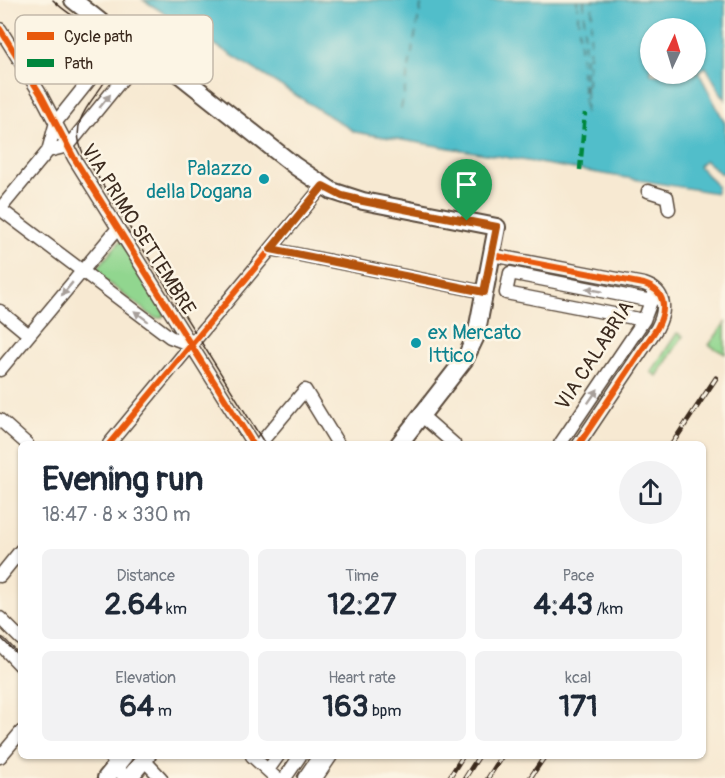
<!DOCTYPE html>
<meta charset="utf-8">
<style>
:root{--surface:#fff;--page:#f2f2f3;--text:#1f2937;--muted:#747a83}
body{margin:0;font-family:Pangolin,sans-serif;background:var(--page);color:var(--text);height:100vh;display:flex;flex-direction:column;font-size:22px;white-space:nowrap}
*{box-sizing:border-box;margin:0}
p{font-size:20px;color:var(--muted)}
.icon{flex:none;width:33px;height:33px;fill:none;stroke:currentColor;stroke-width:2;stroke-linecap:round;stroke-linejoin:round}
.map{position:relative;flex:1;overflow:hidden}
.sheet{position:absolute;left:18px;top:441px;width:688px;height:318px;display:flex;flex-direction:column;background:var(--surface);border-radius:9px;box-shadow:0 2px 4px #0004}
.sheet>*{flex:none}
.needle{width:39px;rotate:4deg}
.fabs{position:absolute;left:640px;top:18px;display:grid;gap:12px}
.fabs a{display:grid;place-items:center;width:66px;height:66px;border-radius:50%;background:var(--surface);box-shadow:0 2px 4px #0004;font-size:30px}
.pin{position:absolute;display:grid;place-items:center;width:51px;height:51px;color:#fff;margin:-62px -26px;border-radius:50% 50% 50% 0;rotate:-45deg;box-shadow:0 0 6px #0007}
.pin .icon{rotate:45deg}
.round{display:grid;place-items:center;flex:none;width:63px;height:63px;border-radius:32px;background:var(--page)}
.summary{display:flex;align-items:center;justify-content:space-between;height:102px;padding:0 24px}
h1{font-size:33px;font-weight:700;line-height:45px}
.figures{display:grid;grid-template-columns:repeat(3,1fr);gap:9px;height:102px;padding:6px 24px}
.figures div{display:grid;align-content:center;border-radius:9px;background:var(--page);text-align:center}
.figures b{font-size:30px;font-weight:700}
.figures small{font-size:16px;font-weight:400}
.figures p{font-size:16px}
.map>svg:first-child{display:block}
.green{fill:#91d68f;stroke:#668056;stroke-width:1.5}
.water{fill:#51beca;stroke:#467474;stroke-width:1.5;fill-rule:evenodd}
.lines{fill:none;stroke-linecap:round;stroke-linejoin:round}
.ferry{stroke:#425652;stroke-width:1.5;stroke-dasharray:8 6;stroke-linecap:butt}
.minor-casing{stroke:#574739;stroke-width:15}
.major-casing{stroke:#574739;stroke-width:20}
.minor{stroke:#fff;stroke-width:12}
.major{stroke:#fff;stroke-width:16}
.tram{stroke:#3b2a1e;stroke-width:1.5}
.rail-casing{stroke:#3b2a1e;stroke-width:5}
.rail{stroke:#fcf5e5;stroke-width:3;stroke-dasharray:9;stroke-linecap:butt}
.quiet{stroke:#00873e;stroke-width:4.5;stroke-dasharray:9 4.5;stroke-linecap:butt}
.cycleway-casing{stroke:#fcf5e5;stroke-width:10}
.cycleway{stroke:#e8590c;stroke-width:6}
.oneway{fill:#a79f9a}
.route-casing{stroke:#fff;stroke-width:12}
.route{stroke:#b45309;stroke-width:8}
.culture-dot{fill:#0f9aa8;stroke:#fcf5e5;stroke-width:2}
.labels{text-anchor:middle;stroke-width:5;stroke-linejoin:round;paint-order:stroke}
.culture-label{font-size:20px;fill:#0d838f;stroke:#fcf5e5;text-anchor:end}
.street-label{font-size:20px;fill:#3b2a1e;stroke:#fcf5e5}
.key{fill:#fcf5e5;stroke:#c2b8a9;stroke-width:1.5}
.key-label{font-size:16px;fill:#3b2a1e}
</style>
<div class="map">
<svg width="725" height="778" viewBox="0 0 725 778">
<rect width="100%" height="100%" fill="#fcf5e5"/>
<filter id="ink" filterUnits="userSpaceOnUse"><feTurbulence type="fractalNoise" baseFrequency=".0167" numOctaves="2"/><feDisplacementMap in="SourceGraphic" scale="12" xChannelSelector="R" yChannelSelector="G"/><feConvolveMatrix kernelMatrix="1 2 1 2 8 2 1 2 1" color-interpolation-filters="sRGB"/></filter>
<filter id="wash" filterUnits="userSpaceOnUse"><feTurbulence type="fractalNoise" baseFrequency=".008" numOctaves="4" result="noise"/><feDisplacementMap in="SourceGraphic" scale="24" xChannelSelector="R" yChannelSelector="G"/><feGaussianBlur stdDeviation="1.35" result="paint"/><feColorMatrix in="noise" values="0 0 0 0 0 0 0 0 0 0 0 0 0 0 0 0 0 1.4 0 .05"/><feComposite in="paint" operator="in"/></filter>
<g filter="url(#wash)">
<rect width="100%" height="100%" fill="#f7e9d2"/>
<!-- green -->
<path class="green" d="M121,240L165,312L162,318H155L94,272Z
M725,323V354L709,345Z
M677,333L683,336L657,376L651,372Z"/>
<!-- water -->
<path class="water" d="M143,0H725V100L706,67L698,71L725,123V171L721,174L705,160L699,166L717,186L716,193L355,132ZM651,28H696V74H651Z"/>
<g class="lines">
<!-- ferry -->
<path class="ferry" d="M577,0L584,106
M584,0L585,97
M401,109L422,0
M585,113L593,0"/>
</g>
</g>
<g filter="url(#ink)">
<g class="lines">
<!-- minor casing -->
<g class="minor-casing">
<path id="minor" d="M0,29L41,95L74,158L253,444
M48,151L68,146L146,50
M648,191L667,197L669,209
M0,209L170,337L191,345
M0,209L48,151L56,122L124,37
M271,249L484,292
M492,255L644,284C666,291 667,309 657,328L579,444
M0,311L29,335
M644,320L506,293L510,273L652,301
M0,370L118,228
M421,415L454,444
M0,420L27,444
M263,440L305,390L338,444
M109,444L323,186
M560,444L644,320L653,296
M0,576L21,550
M0,618L21,639
M0,644L21,666
M109,756L117,764L124,778
M252,756L276,778
M0,757L21,732
M144,760L161,778
M268,770L278,756
M285,778L300,756
M304,778L319,756
M316,778L331,756"/>
</g>
<!-- major casing -->
<g class="major-casing">
<path id="major" d="M73,0L111,30L156,56L295,166L332,191L363,201L497,227L476,336L465,359L399,444
M106,778L124,756
M129,778L147,756"/>
</g>
<!-- minor -->
<use href="#minor" class="minor"/>
<!-- major -->
<use href="#major" class="major"/>
<!-- tram -->
<path class="tram" d="M53,0C68,16 91,24 104,42C135,84 59,102 83,153L265,444
M0,637L21,658"/>
<!-- rail casing -->
<g class="rail-casing">
<path id="rail" d="M672,444L716,378
M449,778L463,756
M465,778L479,756
M488,778L502,756
M530,778L545,756"/>
</g>
<!-- rail -->
<use href="#rail" class="rail"/>
<!-- quiet -->
<path class="quiet" d="M580,170L585,113"/>
<!-- cycleway casing -->
<g class="cycleway-casing">
<path id="cycleway" d="M0,29L41,95L74,158L253,444
M492,255L644,284C666,291 667,309 657,328L579,444
M109,444L323,186"/>
</g>
<!-- cycleway -->
<use href="#cycleway" class="cycleway"/>
</g>
<!-- one-way arrows -->
<defs><path id="oneway-solid" d="M-6-.8H1V-3.2L6.5 0L1 3.2V.8H-6Z" transform="scale(1.5)"/></defs>
<g class="oneway">
<use href="#oneway-solid" transform="translate(105 101) rotate(-51)"/>
<use href="#oneway-solid" transform="translate(67 289) rotate(130)"/>
<use href="#oneway-solid" transform="translate(594 290) rotate(-169)"/>
<use href="#oneway-solid" transform="translate(141 316) rotate(-143)"/>
<use href="#oneway-solid" transform="translate(593 396) rotate(-55)"/>
</g>
</g>
<g class="lines" filter="url(#ink)">
<!-- route casing -->
<g class="route-casing">
<path id="route" d="M323,186L342,196L363,201L497,227L484,292L271,249Z"/>
</g>
<!-- route -->
<use href="#route" class="route"/>
</g>
<!-- markers -->
<g class="culture-dot">
<circle cx="264" cy="179" r="6"/>
<circle cx="416" cy="343" r="6"/>
</g>
<g class="labels">
<!-- culture labels -->
<g class="culture-label">
<text x="252" y="175">Palazzo<tspan x="252" dy="23">della Dogana</tspan></text>
<text x="428" y="339" text-anchor="start">ex Mercato<tspan x="428" dy="23">Ittico</tspan></text>
</g>
<!-- street labels -->
<g class="street-label">
<text transform="translate(139 229) rotate(58)" y="7">VIA PRIMO SETTEMBRE</text>
<text transform="translate(594 355) rotate(-57)" y="7">VIA CALABRIA</text>
</g>
</g>
<!-- legend -->
<rect x="15" y="15" width="198" height="69" rx="9" class="key"/>
<rect x="27" y="32" width="27" height="8" fill="#e8590c"/>
<rect x="27" y="59" width="27" height="8" fill="#00873e"/>
<g class="key-label">
<text x="64" y="42">Cycle path</text>
<text x="64" y="69">Path</text>
</g>
</svg>
<div class="fabs">
<a><svg class="needle" viewBox="-14 -14 28 28"><path d="M0-13l5 13h-10z" fill="#e53935"/><path d="M0 13l5-13h-10z" fill="#747a83"/></svg></a>
</div>
<div class="pin" style="left:467px;top:221px;background:#1e9e55"><svg class="icon" aria-label="arrive" viewBox="0 0 24 24"><path d="M6 21V4h12l-3 4 3 4H6"/></svg></div>
<section class="sheet">
<div class="summary"><div><h1>Evening run</h1><p>18:47 · 8 × 330 m</p></div><a class="round"><svg class="icon" aria-label="share" viewBox="0 0 24 24"><path d="M12 15V3M7 8l5-5 5 5M5 13v7h14v-7"/></svg></a></div>
<div class="figures">
<div><p>Distance</p><b>2.64<small> km</small></b></div>
<div><p>Time</p><b>12:27</b></div>
<div><p>Pace</p><b>4:43<small> /km</small></b></div>
</div>
<div class="figures">
<div><p>Elevation</p><b>64<small> m</small></b></div>
<div><p>Heart rate</p><b>163<small> bpm</small></b></div>
<div><p>kcal</p><b>171</b></div>
</div>
</section>
</div>
